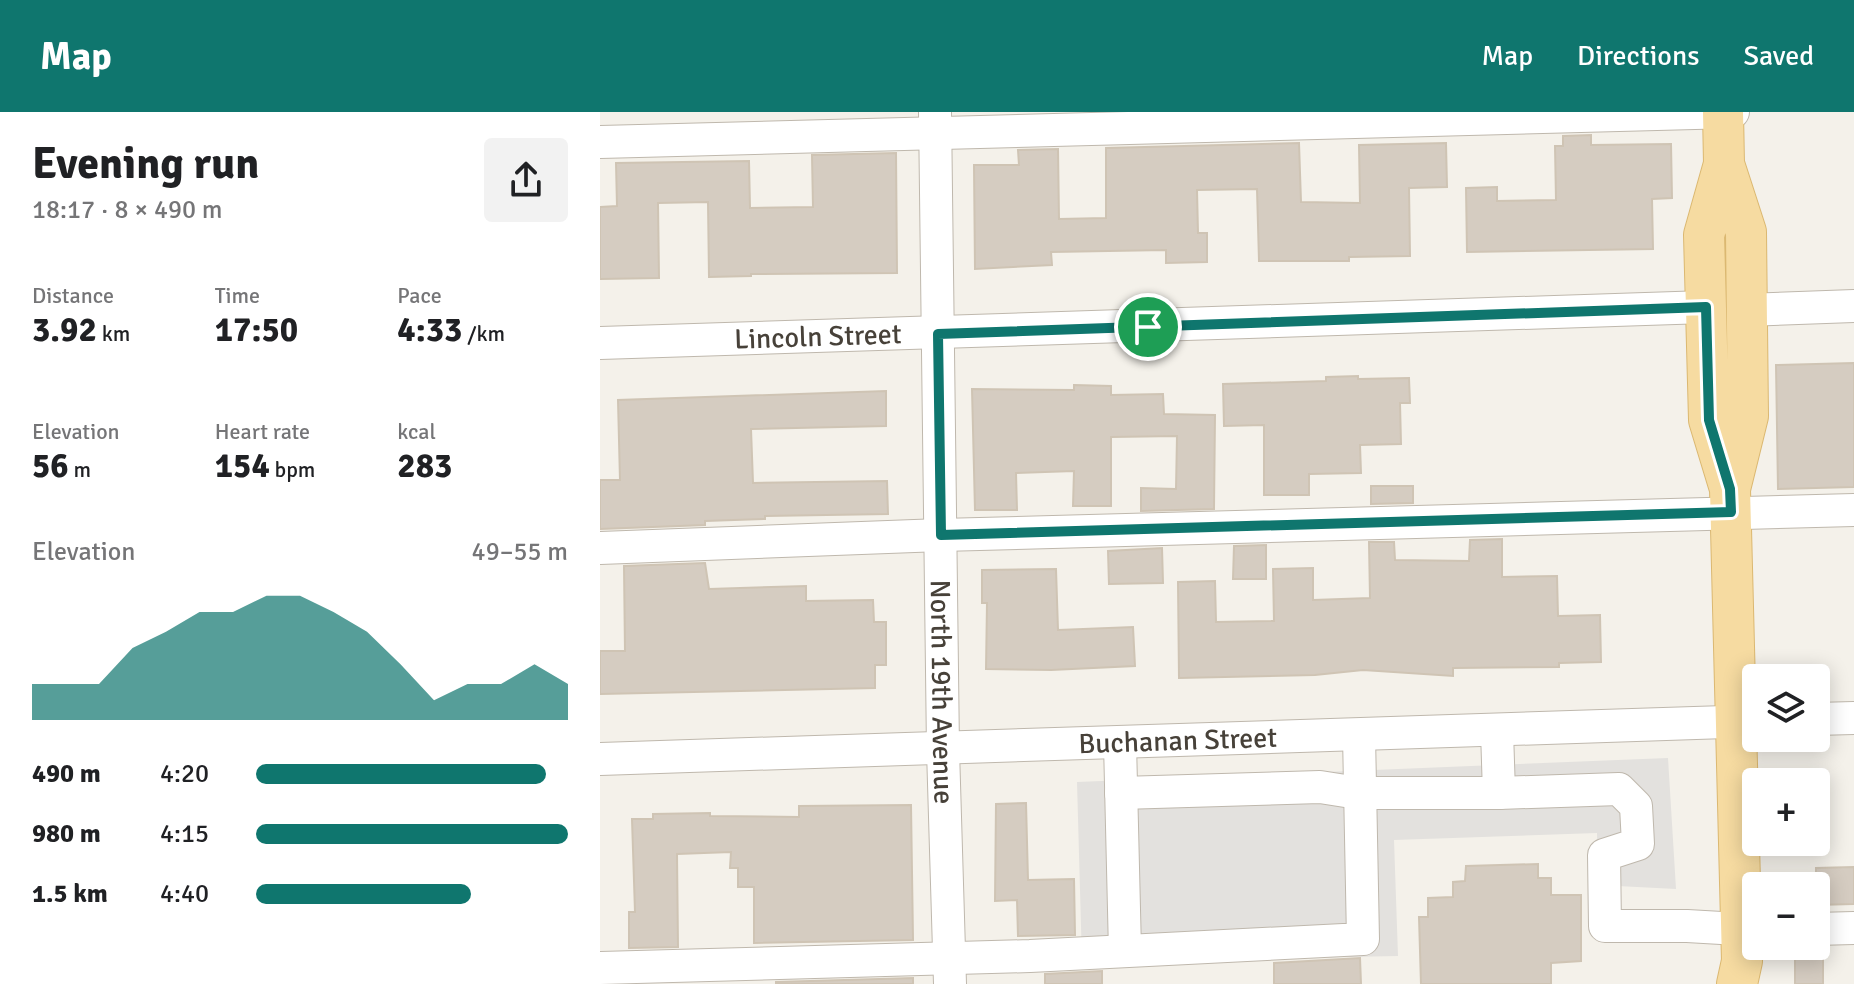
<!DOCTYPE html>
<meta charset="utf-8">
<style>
:root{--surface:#fff;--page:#f2f2f2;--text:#202124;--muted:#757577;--accent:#0f766e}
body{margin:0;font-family:Signika,sans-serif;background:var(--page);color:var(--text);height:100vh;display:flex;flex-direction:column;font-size:30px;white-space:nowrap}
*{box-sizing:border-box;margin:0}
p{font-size:26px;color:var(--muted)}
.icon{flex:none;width:44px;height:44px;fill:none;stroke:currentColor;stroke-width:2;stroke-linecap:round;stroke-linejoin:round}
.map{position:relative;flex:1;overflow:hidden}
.side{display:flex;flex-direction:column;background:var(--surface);width:600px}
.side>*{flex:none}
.buttons{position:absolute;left:1142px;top:552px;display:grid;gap:16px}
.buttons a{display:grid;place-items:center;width:88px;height:88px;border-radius:8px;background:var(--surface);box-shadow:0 4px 20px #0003;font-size:40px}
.pin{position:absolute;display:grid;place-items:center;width:68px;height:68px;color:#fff;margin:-34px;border:4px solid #fff;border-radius:50%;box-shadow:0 2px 8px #0007}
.round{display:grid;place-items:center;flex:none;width:84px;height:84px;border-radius:8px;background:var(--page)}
.summary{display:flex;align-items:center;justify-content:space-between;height:136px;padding:0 32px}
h1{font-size:44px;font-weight:700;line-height:60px}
.metrics{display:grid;grid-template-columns:repeat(3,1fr);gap:12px;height:136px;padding:8px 32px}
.metrics div{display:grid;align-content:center}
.metrics b{font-size:34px;font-weight:700}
.metrics small{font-size:22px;font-weight:400}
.metrics p{font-size:22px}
.chart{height:224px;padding:16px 32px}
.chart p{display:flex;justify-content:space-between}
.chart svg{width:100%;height:144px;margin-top:8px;fill:var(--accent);opacity:.7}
ul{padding:0 32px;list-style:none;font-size:26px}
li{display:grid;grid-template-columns:128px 96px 1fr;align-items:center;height:60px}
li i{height:20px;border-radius:10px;background:var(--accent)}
header{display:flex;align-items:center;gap:48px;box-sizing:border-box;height:112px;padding:0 40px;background:var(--accent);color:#fff}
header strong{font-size:38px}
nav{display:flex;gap:44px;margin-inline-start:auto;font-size:28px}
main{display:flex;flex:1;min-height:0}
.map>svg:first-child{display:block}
.parking{fill:#e3e1de}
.building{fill:#d5ccc1;stroke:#cfc4b4;stroke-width:2}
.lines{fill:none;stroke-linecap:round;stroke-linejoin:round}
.minor-casing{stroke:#bfb8ad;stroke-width:34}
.major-casing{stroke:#dbb871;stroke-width:42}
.minor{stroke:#fff;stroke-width:32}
.major{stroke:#f6dba1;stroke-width:40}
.route-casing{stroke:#fff;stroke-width:16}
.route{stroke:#0f766e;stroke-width:10}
.labels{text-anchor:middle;stroke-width:8;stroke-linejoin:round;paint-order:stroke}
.street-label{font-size:28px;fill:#474139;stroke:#fff}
</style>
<header>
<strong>Map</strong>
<nav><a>Map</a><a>Directions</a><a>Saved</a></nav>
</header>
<main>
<section class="side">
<div class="summary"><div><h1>Evening run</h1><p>18:17 · 8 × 490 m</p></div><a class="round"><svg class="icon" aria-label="share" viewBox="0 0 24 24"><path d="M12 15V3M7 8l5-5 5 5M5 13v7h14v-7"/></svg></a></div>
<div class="metrics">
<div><p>Distance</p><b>3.92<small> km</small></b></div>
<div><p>Time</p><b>17:50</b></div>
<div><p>Pace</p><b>4:33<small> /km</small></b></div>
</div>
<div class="metrics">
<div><p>Elevation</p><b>56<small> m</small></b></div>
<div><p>Heart rate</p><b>154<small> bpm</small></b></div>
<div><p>kcal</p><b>283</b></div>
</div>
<div class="chart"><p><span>Elevation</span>49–55 m</p>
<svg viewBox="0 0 160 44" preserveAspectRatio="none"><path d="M0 44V33L10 33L20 33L30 22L40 17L50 11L60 11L70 6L80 6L90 11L100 17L110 27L120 38L130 33L140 33L150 27L160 33V44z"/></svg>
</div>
<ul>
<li><b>490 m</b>4:20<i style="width:93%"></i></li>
<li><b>980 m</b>4:15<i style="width:100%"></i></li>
<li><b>1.5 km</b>4:40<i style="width:69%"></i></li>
</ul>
</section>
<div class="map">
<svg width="1254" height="872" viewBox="0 0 1254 872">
<rect width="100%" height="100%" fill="#f4f1ea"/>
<!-- parking -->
<path class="parking" d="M1068,646L1076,777L998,773L997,721L794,728L798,844L482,850L477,670Z"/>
<!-- building -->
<path class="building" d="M991,23V33L1071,32L1072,86L1052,87L1053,137L867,140L866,76L897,75V89L956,88L955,34H963V24Z
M699,31L701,90L760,91L759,33L846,31L847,75L809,76L810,144L749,145V149H659L657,77L597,78L598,121H607V150L566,151V138L451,140L452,153L375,157L374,53H419L418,38L458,37L459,107L506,106V36Z
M296,41L297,161L151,162V164L109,165L108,90L58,91L59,166L0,167V95L17,94L16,51L149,49L150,96L213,95L212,43Z
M1254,251V375L1178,377L1176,253Z
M758,264V267L809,266L810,291H800L801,332L760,333L761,361L709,362V383H664V313L624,314L623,272L726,269V265Z
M474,273L511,274V283L563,282L564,302L615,303L614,397L541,399V376L576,377L577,324L511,325V394H473L474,359L416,361L417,398H375L372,277L474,278Z
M286,279V314L151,317L153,371L287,369L288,402L165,404V407L105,409V413L0,417V368H20L18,288Z
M771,374H813V391L771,392Z
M902,427V465L957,464L958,504L1000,503L1001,550L959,551V555L853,556V564L763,558L715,563L579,566L578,470L615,469L616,510L674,509L673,457L713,456V488L770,486L769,430H794L795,448L869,449L870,428Z
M666,433V467H633L634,434Z
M562,436L563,471L509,472L508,439Z
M105,451L109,477L206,474V489L273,488L274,510H286V553H275V576L0,582V539H25L24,454Z
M456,457L458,518L533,515L535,554L451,558L386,557L387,491H382V458Z
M426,691L428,768L474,767L475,823L418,824L417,788L395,789L396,692Z
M311,693L313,828L154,831V775H138V756H130L131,740L77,742L78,835L29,836V800H35L32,707H53V702L110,701V704L199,705V694Z
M938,752V766H951V783H981V849L951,851V872H821L819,805H828V786L853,785V770L865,769L866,754Z
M1254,755V792L1216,793V756Z
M1195,840H1223V872H1195Z
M760,846L761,872H674V851Z
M502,859V872H445V862Z
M313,866V872H176V870Z"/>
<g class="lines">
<!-- minor casing -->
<g class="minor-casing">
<g id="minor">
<path id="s1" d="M335,0L343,638L350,872"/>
<path d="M0,30L1133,0"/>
<path d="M1146,198L1254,194"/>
<path id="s2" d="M0,231L1106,195"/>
<path d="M0,436L341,423L1254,398"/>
<path d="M1216,607L1254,606"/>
<path d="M897,619L899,681"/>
<path d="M520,631L525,839"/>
<path id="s3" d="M0,647L1156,609"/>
<path d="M521,681L720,675L758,681H899L1019,677L1036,694L1038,732L1004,743L1005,814H1087L1156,818"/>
<path d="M1216,817L1254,816"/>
<path d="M0,856L430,844L763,827L759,623"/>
</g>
</g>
<!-- major casing -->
<g class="major-casing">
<path id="major" d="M1123,0L1124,52L1146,120L1148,304L1130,377L1142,849L1137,872
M1124,52L1104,123L1109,308L1130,377"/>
</g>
<!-- minor -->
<use href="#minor" class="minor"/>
<!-- major -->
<use href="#major" class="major"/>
</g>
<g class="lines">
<!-- route casing -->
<g class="route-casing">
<path id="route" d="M1106,195L1109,308L1130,377L1131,400L341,423L338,222Z"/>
</g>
<!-- route -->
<use href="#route" class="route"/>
</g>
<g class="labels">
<!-- street labels -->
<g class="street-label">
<text dy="10" stroke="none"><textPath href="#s2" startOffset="218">Lincoln Street</textPath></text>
<text dy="10" stroke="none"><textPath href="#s1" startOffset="580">North 19th Avenue</textPath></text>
<text dy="10" stroke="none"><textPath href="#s3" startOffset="578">Buchanan Street</textPath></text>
</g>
</g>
</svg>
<div class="buttons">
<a><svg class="icon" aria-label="layers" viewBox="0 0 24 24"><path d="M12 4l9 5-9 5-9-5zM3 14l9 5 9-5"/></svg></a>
<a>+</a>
<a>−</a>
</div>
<div class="pin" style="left:548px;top:215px;background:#1e9e55"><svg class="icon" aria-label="arrive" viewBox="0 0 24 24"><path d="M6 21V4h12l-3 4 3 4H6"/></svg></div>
</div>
</main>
